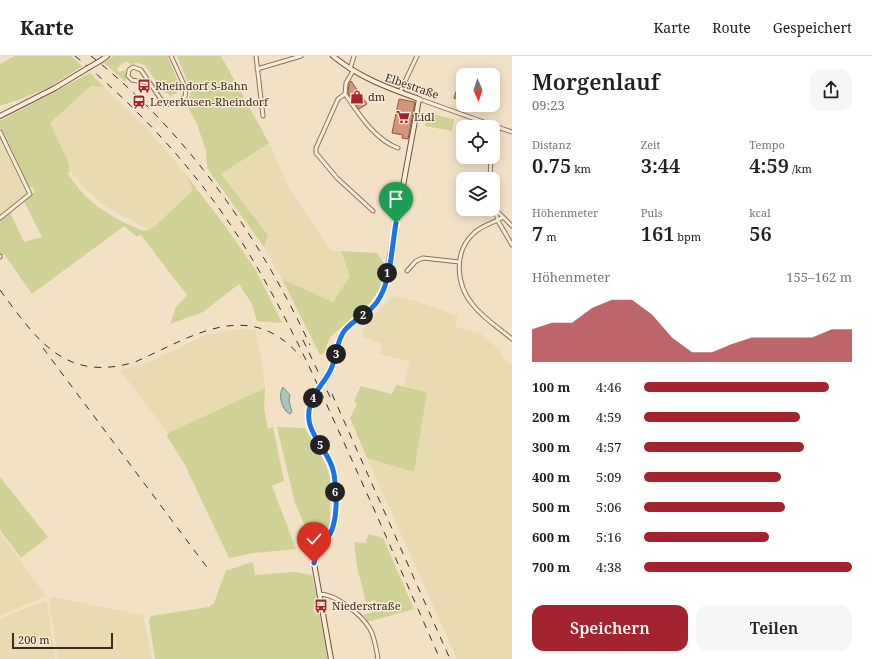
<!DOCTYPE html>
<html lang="de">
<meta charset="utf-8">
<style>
:root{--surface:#fff;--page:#f6f6f6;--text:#202124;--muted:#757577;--line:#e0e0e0;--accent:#a3242f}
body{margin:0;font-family:"Noto Serif",serif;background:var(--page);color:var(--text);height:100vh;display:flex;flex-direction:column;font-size:15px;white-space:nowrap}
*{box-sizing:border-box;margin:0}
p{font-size:13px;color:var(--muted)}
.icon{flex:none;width:22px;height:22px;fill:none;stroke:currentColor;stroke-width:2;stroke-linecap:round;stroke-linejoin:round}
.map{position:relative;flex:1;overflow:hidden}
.side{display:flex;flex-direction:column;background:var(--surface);width:360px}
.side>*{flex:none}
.needle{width:26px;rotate:177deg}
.buttons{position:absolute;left:456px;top:12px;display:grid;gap:8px}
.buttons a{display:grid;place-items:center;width:44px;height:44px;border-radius:8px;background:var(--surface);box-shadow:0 2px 10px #0003;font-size:20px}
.scale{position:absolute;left:12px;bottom:10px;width:101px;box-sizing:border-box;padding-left:4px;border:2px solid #3e2b1e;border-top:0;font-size:11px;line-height:14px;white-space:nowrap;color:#3e2b1e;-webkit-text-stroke:3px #f8ebd5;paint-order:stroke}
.pin{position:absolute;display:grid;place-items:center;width:34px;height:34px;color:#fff;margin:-41px -17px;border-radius:50% 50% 50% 0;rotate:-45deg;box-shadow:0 0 4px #0007}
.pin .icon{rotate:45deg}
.km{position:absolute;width:20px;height:20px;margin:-10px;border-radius:50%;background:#222;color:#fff;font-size:11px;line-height:20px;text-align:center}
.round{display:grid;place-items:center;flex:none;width:42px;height:42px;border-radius:12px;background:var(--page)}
.overview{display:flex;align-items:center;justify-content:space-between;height:68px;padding:0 20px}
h1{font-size:22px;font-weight:600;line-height:30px}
.stats{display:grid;grid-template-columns:repeat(3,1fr);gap:6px;height:68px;padding:4px 20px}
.stats div{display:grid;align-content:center}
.stats b{font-size:20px;font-weight:600}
.stats small{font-size:11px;font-weight:400}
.stats p{font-size:11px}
.chart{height:112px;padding:8px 20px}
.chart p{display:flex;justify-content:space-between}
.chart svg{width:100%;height:72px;margin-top:4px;fill:var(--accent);opacity:.7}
.primary-button{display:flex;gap:8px;margin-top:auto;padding:8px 20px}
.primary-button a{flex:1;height:46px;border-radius:12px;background:var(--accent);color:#fff;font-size:16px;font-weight:600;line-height:46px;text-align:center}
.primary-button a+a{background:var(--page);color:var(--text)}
ul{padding:0 20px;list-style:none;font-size:13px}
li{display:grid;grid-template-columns:64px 48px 1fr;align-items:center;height:30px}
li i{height:10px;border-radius:5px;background:var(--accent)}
header{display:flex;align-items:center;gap:24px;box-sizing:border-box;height:56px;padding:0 20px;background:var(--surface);border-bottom:1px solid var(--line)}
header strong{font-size:19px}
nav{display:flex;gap:22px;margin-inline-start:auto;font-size:14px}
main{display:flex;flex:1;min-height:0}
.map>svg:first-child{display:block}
.farmland{fill:#e8dbb1}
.green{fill:#cfd197}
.water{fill:#a7c5ba;stroke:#6c9487}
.building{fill:#d39678;stroke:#90573d}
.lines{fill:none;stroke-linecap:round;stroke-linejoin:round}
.street-casing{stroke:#8f7159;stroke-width:5}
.secondary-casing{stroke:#71523c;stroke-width:6}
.street{stroke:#fbeed9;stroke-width:3}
.secondary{stroke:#fbeed9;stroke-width:4}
.rail{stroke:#3e2b1e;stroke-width:1;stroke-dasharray:7 7;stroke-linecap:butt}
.secondary-bridge-casing{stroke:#71523c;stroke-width:6;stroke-linecap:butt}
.secondary-bridge{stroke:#fbeed9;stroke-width:4}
.route-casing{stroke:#fff;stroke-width:8}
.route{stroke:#1a73e8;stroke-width:5}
.labels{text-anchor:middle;stroke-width:3;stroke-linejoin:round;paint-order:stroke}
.poi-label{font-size:11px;fill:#3e2b1e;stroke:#f8ebd5;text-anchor:start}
.street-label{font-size:11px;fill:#3e2b1e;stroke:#f8ebd5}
</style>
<header>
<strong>Karte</strong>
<nav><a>Karte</a><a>Route</a><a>Gespeichert</a></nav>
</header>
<main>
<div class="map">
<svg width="512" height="603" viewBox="0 0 512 603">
<rect width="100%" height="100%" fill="#f2e1c5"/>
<!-- farmland -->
<path class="farmland" d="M91,30L104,31L149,75L186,119L193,134L154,171L145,172L107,151L86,134L70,115L68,105L50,67Z
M0,82L26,138V140L0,159Z
M269,87L288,130L331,195H341L350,220L333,246L282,223L264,191L268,179L221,118Z
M392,240L415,245L458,260L455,271L481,278L501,295L502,301L512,309V603H457L367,402L414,416L427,336L404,330L410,306L379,298L382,288L362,280L366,268Z
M240,273L255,274L262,307L265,332L168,377L120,314L149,306L206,279Z
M0,477L46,540L0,560Z
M53,541L143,559L152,603H58L49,543Z
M44,545L47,546L55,603H0V563Z"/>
<!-- green -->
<path class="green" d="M15,0H71L82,10L50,31L23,42L0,50V8Z
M114,0H167L182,34L171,40L163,36L145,9L137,7L130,8L126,5L117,12L118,16L125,14L126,26L104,7Z
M177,0H221L269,87L221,118L268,179L264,191L207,112L206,95L197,68L185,46L190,41L191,35Z
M90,17L104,31L91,30L50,67L68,105L70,115L68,117C85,147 113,163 144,175L154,171L193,134L186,119L226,171L255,213L282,267L257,265L252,248L239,228L203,256L170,268L176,251L187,239L140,178L137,181L124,170L32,238L4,198L0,200V164L10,156L24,186L42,181L24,145L35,136L32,131L28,132L0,71V65Z
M427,57L454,63L452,75L425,70Z
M341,195L377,197L387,212L380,232L370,247L330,281L324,297L320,299L282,223L333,246L350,220Z
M396,329L427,336L414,416L367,402L350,362L357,348L354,345L361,330L392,338Z
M265,332L264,352L268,373L273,371L284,425L272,430L296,493L253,497L229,502L185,409L167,380L168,377Z
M277,371L305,372L325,407L330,421V469L315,493L295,447Z
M0,421L48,481L21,502L0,474Z
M369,478L383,482L414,553L367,566L364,559L378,554L375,544L366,547L357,510L354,486L365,487Z
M253,506L255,519L294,516L312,519L328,603H155L149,565L151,560L209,551L214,547L226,514C237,513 242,508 253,506Z"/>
<!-- water -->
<path class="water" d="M283,331L290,339L289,345L292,356L290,358C281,354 278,338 283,331Z"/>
<!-- building -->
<path class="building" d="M351,25L367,48L359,53L348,37L349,28Z
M457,33L463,35V45L454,42Z
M399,43L415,46L408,83L402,82L403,79L392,77Z"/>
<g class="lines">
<!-- street casing -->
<g class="street-casing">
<path id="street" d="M256,0L263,60
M257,13L301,0
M350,13L354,0
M353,15L346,27L345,38C358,57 375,84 398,92
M149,27L132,24L128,20L129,14L133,11L141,14L164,48H174L185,41L186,33L171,0
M400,36L417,0
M345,38L338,43L316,92V97L337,122L373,155
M419,43L512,76
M0,76L30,138L0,162
M493,91L499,72
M490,123L491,101
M503,161C494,167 482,169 474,177C453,196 456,229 473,249C483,262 499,272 512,283
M512,170L497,155L494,149L498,165L512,189
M0,200V201
M407,215L416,205L423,202L459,206
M319,538C336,538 361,558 370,573C375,582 376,592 378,603"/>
</g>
<!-- secondary casing -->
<g class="secondary-casing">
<path id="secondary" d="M100,5L107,0
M0,60L55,32L88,12
M331,603L314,507C316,495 325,488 330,478C338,463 336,440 335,423C333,395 301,378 310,348C314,336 324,328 330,317C337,303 335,287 345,274C358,257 376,255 384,233L419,43C388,32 358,21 333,0"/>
</g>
<!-- street -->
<use href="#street" class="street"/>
<!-- secondary -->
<use href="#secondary" class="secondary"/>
<!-- rail -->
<path class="rail" d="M75,0C135,49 189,107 232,171C273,233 305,300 335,367C371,445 405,524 440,603
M91,0C186,75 259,180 310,289
M0,234C37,284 65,327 135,306C192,281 249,240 301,301
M303,284L332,345
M43,292L209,514
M332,338L450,603"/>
<!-- secondary-bridge casing -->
<g class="secondary-bridge-casing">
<path id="secondary-bridge" d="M88,12L100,5"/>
</g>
<!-- secondary-bridge -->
<use href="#secondary-bridge" class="secondary-bridge"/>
</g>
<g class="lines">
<!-- route casing -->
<g class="route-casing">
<path id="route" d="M314,507C316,495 325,488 330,478C338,463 337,435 334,418C330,392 300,376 311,347C315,334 326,325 331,313C337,300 336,285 345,274C356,261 373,256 380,241C391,222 392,189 396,167"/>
</g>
<!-- route -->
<use href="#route" class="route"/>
</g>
<!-- icons -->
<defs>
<g id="bus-bare" transform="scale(1.08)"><path d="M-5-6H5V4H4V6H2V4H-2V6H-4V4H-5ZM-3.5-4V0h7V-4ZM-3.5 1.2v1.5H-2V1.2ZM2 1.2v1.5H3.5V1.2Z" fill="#a3242f" stroke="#f8ebd5" stroke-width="2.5" paint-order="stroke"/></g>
<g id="shop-bare" transform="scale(1.08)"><path d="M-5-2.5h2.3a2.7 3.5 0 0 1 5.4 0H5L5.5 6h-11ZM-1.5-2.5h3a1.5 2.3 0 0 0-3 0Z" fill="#a3242f" stroke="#f8ebd5" stroke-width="2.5" paint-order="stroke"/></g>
<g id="station-bare" transform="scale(1.08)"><path d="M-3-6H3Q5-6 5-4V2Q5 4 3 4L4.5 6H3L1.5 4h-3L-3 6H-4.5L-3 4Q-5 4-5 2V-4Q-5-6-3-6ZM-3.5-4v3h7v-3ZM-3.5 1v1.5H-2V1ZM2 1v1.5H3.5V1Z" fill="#a3242f" stroke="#f8ebd5" stroke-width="2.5" paint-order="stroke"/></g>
<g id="supermarket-bare" transform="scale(1.08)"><path d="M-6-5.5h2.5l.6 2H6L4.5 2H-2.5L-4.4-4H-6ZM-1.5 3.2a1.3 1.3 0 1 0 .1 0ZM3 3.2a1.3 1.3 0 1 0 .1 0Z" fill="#a3242f" stroke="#f8ebd5" stroke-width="2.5" paint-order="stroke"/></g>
</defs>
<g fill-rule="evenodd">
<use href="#bus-bare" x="144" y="30"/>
<use href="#shop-bare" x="357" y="41"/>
<use href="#station-bare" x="139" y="46"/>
<use href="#supermarket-bare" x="403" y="61"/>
<use href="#bus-bare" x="321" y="550"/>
</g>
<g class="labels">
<!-- poi labels -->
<g class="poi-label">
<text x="155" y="34">Rheindorf S-Bahn</text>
<text x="368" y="45">dm</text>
<text x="150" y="50">Leverkusen-Rheindorf</text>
<text x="414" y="65">Lidl</text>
<text x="332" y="554">Niederstraße</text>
</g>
<!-- street labels -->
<g class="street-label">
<text transform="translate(412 30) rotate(19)" y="4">Elbestraße</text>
</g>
</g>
</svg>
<div class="buttons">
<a><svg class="needle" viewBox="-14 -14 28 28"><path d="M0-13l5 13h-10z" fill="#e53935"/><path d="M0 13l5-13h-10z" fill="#757577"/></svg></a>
<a><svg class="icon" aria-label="locate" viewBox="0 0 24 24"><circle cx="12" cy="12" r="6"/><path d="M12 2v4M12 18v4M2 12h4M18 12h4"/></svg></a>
<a><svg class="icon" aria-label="layers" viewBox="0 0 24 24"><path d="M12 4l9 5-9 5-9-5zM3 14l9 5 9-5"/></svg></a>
</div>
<div class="scale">200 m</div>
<div class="pin" style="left:396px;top:167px;background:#1e9e55"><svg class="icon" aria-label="arrive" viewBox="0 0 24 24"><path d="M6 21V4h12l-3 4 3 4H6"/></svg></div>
<div class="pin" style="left:314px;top:507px;background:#d93025"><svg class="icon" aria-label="check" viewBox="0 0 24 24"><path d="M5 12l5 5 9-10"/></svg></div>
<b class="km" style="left:387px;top:217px">1</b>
<b class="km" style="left:363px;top:259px">2</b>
<b class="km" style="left:336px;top:298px">3</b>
<b class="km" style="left:313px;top:342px">4</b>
<b class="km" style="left:320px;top:389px">5</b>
<b class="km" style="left:335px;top:436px">6</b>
</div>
<section class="side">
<div class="overview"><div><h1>Morgenlauf</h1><p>09:23</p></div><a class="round"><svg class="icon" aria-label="share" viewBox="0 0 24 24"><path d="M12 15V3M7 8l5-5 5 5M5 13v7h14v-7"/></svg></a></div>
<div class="stats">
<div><p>Distanz</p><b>0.75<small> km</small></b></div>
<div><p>Zeit</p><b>3:44</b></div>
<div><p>Tempo</p><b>4:59<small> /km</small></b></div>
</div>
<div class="stats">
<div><p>Höhenmeter</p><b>7<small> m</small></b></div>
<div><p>Puls</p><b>161<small> bpm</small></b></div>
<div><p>kcal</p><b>56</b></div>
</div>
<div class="chart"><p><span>Höhenmeter</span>155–162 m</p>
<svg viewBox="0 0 160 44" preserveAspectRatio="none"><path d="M0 44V24L10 20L20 20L30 11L40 6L50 6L60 15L70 29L80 38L90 38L100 33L110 29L120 29L130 29L140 29L150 24L160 24V44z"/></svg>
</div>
<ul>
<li><b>100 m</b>4:46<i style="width:89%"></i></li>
<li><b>200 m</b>4:59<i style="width:75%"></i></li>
<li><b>300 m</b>4:57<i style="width:77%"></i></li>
<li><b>400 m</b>5:09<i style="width:66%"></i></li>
<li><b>500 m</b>5:06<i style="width:68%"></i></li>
<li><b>600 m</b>5:16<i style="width:60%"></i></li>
<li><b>700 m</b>4:38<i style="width:100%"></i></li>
</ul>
<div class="primary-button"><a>Speichern</a><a>Teilen</a></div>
</section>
</main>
